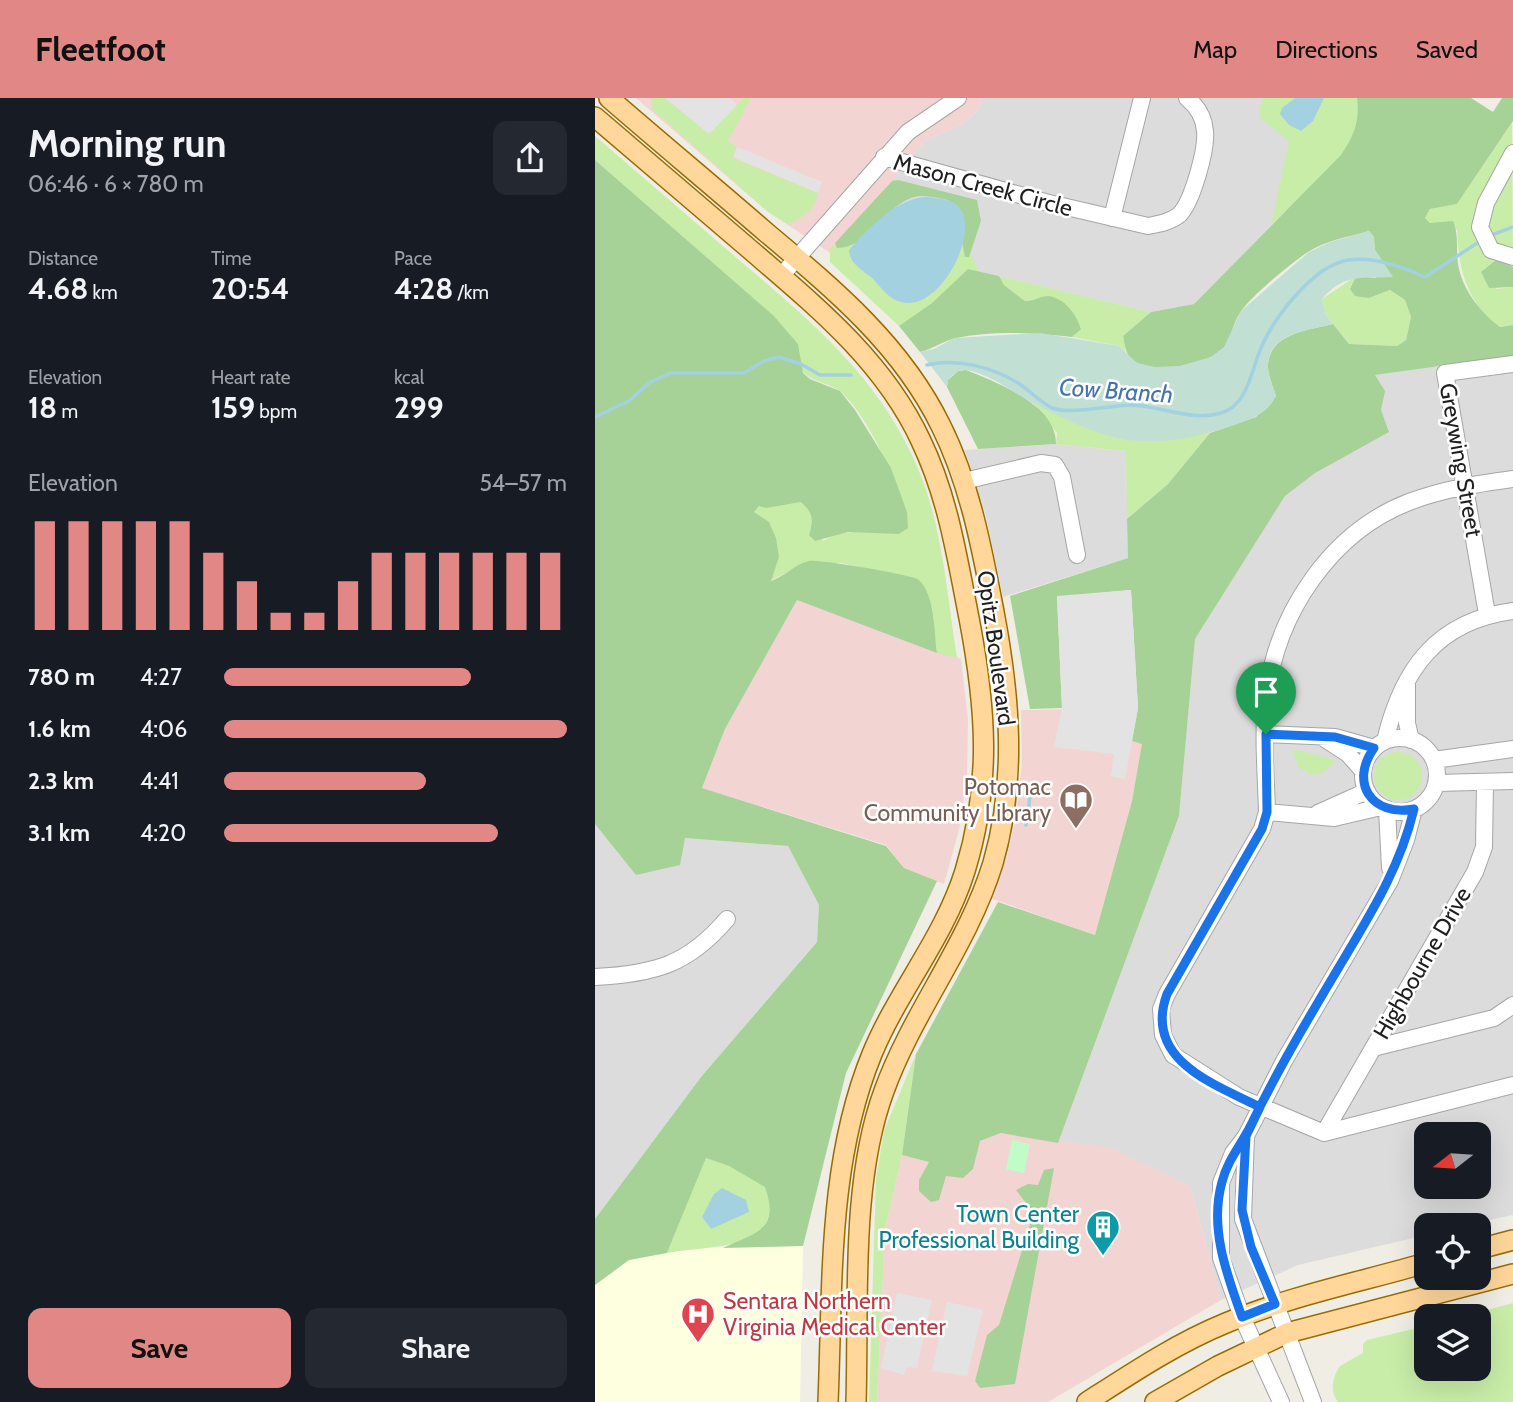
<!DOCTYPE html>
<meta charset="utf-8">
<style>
:root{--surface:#171b24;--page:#242831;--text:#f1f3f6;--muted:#9ea1a6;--accent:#e18887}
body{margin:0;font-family:Cabin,sans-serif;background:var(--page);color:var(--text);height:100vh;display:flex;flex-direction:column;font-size:26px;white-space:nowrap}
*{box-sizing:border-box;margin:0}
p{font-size:23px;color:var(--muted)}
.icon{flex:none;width:38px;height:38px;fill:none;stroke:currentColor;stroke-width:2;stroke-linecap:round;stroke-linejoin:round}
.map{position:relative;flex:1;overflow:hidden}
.drawer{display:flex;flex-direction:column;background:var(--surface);width:595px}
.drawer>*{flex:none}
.needle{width:46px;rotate:253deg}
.controls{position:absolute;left:819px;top:1024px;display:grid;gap:14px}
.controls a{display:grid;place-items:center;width:77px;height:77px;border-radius:14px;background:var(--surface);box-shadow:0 7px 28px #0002;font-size:35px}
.pin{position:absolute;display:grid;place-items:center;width:60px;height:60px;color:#fff;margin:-72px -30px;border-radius:50% 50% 50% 0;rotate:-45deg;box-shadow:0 0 7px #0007}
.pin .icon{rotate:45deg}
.round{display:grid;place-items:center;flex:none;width:74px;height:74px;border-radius:14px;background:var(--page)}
.summary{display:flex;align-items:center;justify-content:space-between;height:119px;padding:0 28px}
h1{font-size:38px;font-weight:700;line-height:52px}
.stats{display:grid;grid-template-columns:repeat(3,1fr);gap:10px;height:119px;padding:7px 28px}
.stats div{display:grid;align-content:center}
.stats b{font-size:30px;font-weight:700}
.stats small{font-size:19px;font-weight:400}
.stats p{font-size:19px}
.chart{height:196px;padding:14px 28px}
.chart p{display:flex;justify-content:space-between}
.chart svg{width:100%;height:126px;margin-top:7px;stroke:var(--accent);stroke-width:6}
.primary-button{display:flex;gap:14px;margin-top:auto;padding:14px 28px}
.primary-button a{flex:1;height:80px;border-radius:14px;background:var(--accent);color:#111;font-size:28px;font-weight:700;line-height:80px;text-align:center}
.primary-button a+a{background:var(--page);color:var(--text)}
ul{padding:0 28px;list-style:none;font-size:23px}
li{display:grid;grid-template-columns:112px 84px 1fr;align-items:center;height:52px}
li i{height:18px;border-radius:9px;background:var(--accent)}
header{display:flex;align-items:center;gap:42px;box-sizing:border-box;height:98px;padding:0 35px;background:var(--accent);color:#111}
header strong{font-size:33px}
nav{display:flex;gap:38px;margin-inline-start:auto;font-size:24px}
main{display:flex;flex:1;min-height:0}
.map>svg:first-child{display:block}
.residential{fill:#dddcdc;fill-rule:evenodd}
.commercial{fill:#f2d5d3}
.education{fill:#feffdf}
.grass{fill:#c8eda8}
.forest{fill:#a7d297}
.wetland{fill:#c1dfd2}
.park{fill:#c0fcc6}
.parking{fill:#e3e3e3}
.water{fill:#a3d1e0}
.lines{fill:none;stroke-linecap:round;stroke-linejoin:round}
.stream{stroke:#a3d1e0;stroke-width:3.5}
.minor-casing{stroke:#a6a6a6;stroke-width:18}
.major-casing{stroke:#9a6b00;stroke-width:22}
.minor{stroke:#fff;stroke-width:16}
.major{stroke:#ffd79b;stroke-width:19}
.route-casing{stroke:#fff;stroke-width:14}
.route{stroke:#1a73e8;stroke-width:9}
.labels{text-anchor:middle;stroke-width:5;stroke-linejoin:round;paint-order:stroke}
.street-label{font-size:23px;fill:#1f1f1f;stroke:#fff}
.education-label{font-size:23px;fill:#785e54;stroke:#fff;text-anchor:end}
.culture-label{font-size:23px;fill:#0d838f;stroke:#fff;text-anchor:end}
.health-label{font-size:23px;fill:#be3a42;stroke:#fff;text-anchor:start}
.water-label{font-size:24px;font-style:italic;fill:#4375ac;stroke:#fff}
</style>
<header>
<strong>Fleetfoot</strong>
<nav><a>Map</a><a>Directions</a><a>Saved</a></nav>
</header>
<main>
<section class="drawer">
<div class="summary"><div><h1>Morning run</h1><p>06:46 · 6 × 780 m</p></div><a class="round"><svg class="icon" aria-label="share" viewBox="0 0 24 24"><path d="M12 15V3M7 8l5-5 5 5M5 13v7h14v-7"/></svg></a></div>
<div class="stats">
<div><p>Distance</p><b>4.68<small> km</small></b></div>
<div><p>Time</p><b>20:54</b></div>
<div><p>Pace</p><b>4:28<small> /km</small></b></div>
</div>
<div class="stats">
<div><p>Elevation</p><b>18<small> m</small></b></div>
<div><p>Heart rate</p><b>159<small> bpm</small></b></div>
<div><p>kcal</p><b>299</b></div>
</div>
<div class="chart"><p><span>Elevation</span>54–57 m</p>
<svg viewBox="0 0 160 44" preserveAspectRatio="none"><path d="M5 44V6M15 44V6M25 44V6M35 44V6M45 44V6M55 44V17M65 44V27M75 44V38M85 44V38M95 44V27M105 44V17M115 44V17M125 44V17M135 44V17M145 44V17M155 44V17"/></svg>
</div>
<ul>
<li><b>780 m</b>4:27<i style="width:72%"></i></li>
<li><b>1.6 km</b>4:06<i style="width:100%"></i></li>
<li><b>2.3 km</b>4:41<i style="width:59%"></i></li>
<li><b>3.1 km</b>4:20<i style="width:80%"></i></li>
</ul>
<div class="primary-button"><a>Save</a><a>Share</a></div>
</section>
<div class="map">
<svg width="918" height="1304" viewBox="0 0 918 1304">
<rect width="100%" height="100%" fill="#f0ede5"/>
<!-- residential -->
<path class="residential" d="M387,0H762L746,57L599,206L556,214L373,171L337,205L304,228L235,155L331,42L367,26L383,12Z
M918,258V1117L871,1127H831V1137L703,1167L626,1202L595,1088L463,1045L584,718L600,541L690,398L780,277ZM831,1036H884V1088H831Z
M461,346L531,353L533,460L408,499L391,418L370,352Z
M0,726L90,740L193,748L224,807L222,844L106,979L0,1121Z"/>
<!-- commercial -->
<path class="commercial" d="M41,0H387L383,12L367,26L331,42L235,155L172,113Z
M202,502L366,561L373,621L372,680L364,732L349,786L309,770L291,747L107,690L130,631Z
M543,610L537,643L548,645L537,703L500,837L395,800L412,757L420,723L427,667L426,612Z
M406,1035L514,1049L595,1088L626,1202L453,1304H282L290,1132L307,1057L334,1063Z"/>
<!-- education -->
<path class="education" d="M208,1148L205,1304H0V1187L34,1162L96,1150Z"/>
<!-- grass -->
<path class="grass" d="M56,0H70L114,36L148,0H156L133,43L142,49L138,60L223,95C222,110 205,122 192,126L172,113L57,11Z
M669,0H762C764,12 764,27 759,38C747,64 697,106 676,127L694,43L665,20L664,12Z
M917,25L918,169L916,166L901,191L918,189V227L905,229C871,204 864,172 862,132L835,125L830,120L835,111L862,106Z
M0,38C48,79 96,121 144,162C219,226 285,280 324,373C348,431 352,498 362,560L342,555L334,500L324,482L246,465L202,469L175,483L184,459L159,414L164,408L206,403L216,413L228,443C250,429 278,435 304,436L312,414C299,380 274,319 246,294C235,285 219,285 208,274L178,217L0,62Z
M360,105L370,159L376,156L384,174L373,171L337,205L304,228L235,164V152L240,145L242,150Z
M404,178L556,214L528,238L531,254L524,248L477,239L486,230L452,198L430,203L409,187Z
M761,178L755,190L774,200L795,192L810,202L816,219L811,242L802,248L754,246L731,217L727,201Z
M437,304L496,331L543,343L615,335L573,386L532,421L531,353L461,346L462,335Z
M698,651L741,662L730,674L716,677L703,669Z
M779 678a24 24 0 1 1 48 0a24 24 0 1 1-48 0Z
M321,956L307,1057L290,1132L282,1304H274L281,1081L289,1033Z
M111,1060L134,1068L171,1089C192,1155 115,1146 72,1155Z
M918,1205V1304H743C734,1293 738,1278 745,1268L768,1255V1246L772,1242L831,1228V1270H884V1218H870Z"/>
<!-- forest -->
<path class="forest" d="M762,0H876L898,14L907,0H918V23L862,106L835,111L830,120L835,125L858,123C864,137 861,151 863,166C867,191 885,214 905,229L918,227V258L780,277L790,293L786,312L794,334L720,375L690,398L600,541L584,718L463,1045L406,1035L385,1043L378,1071L368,1080L351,1078L344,1102L336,1104L324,1093V1082L334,1064L307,1057L321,956L403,804L500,837L537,703L547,646L537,643L543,610L536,492L462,499L467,610L435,611L415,498L533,460L532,421L573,386L615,335L661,319L681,298C678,289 672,275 673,266C676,235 714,232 738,226L754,246L802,248L811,242L816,219L810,202L795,192L774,200L760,198L755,191L761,178L781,180L779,139L774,133C754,139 731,142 713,154C695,166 656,198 645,215C638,225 636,241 629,250C615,266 561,276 542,265C531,260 530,248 528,238L556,214L599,206L746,57C759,38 765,23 762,0Z
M0,62L178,217L203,246L208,275L215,281L245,293L260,312L296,370L312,414L313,430L304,436L253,434L220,443L214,437C219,421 218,415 206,404L171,410L164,408L159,414L174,424L181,440L184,459L176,483C189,479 200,466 214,463C223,461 319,477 324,482C340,497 339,534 342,555L202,502L130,631L107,690L291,748L309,770L342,783L251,975L208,1148L128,1150C161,1135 185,1132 170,1089L134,1068L111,1060L72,1155L34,1162L0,1187V1121L106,979L222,844L224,807L193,748L90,740L85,767L41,777L0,726Z
M303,82L382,102L386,123L374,159H370L367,144L369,130L353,102C342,100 330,96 319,99C289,108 274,150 242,150L240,145L297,83Z
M901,162L918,169V189L894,190L886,174Z
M373,171L404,178L409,187L430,203C438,203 446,198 453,198C470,200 481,216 486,231L477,239C440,235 398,232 361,240C348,243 338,251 325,254L304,228L337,205Z
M371,272C401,284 462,307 461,346L383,351L352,289L353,282L363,273Z
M459,1070L420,1286L385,1290L380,1283L392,1237L404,1227L436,1123L434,1109L421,1092L433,1086L443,1087L449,1072Z"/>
<!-- wetland -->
<path class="wetland" d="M774,133L779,139V150L798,179C768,181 750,174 727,201L731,217L738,226C714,232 675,235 673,266C672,276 678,289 681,298C671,318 653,322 633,329C607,338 572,345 544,343C508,341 469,321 438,305C417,294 396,276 371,272C363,271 359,276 353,282L352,289L325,254L339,251L359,240L445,235L524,248L542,265L560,269L585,268L616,259L629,249L646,213L714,154L735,144Z"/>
<!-- park -->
<path class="park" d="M417,1042L435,1046L429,1075L411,1071Z"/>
<!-- parking -->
<path class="parking" d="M70,0H135L142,7L114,36Z
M142,49L227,84L223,95L138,59Z
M536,492L543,610L530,681L516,678L519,656L459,649L467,610L462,498Z
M302,1195L337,1202L322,1270L312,1269L309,1277L286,1270Z
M352,1204L388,1212L372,1278L337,1273Z"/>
<!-- water -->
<path class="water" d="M700,0H729L718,23L706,33L694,27L685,16L687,10Z
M334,99C344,101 357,101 364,109C386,135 344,215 306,204C293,201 286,189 277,180C267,172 254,165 254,152C272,131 305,97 334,99Z
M127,1090L151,1102L154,1114L116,1131L107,1119L119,1096Z"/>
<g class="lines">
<!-- stream -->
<path class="stream" d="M894,138L918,129
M332,267C361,260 397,269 423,285C434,292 445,304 457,310C475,317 516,307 537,307C566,308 597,324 626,315C651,308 656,276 664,255C676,223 717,168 753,162C778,158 808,169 830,179L887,142
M0,319L34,303L54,285L75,275H149L169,263L184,259L206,266L225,277H256
M431,727L437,685"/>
<!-- minor casing -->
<g class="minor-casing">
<path id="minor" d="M918,55L891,105L885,129L896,152L918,159
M289,59L450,104L553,128C564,126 575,124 584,117C597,105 612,51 610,33C609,19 603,9 592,0
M517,120L547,0
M186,178L313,34L363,0
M918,381C882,386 848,391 814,404C736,434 682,515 672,596C667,635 671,675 672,714L667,731L572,896L566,911L568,937L578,957L644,999L729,1035L918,987
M369,383L446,365L460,367L467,379L482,457
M892,516L850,275L918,266
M812,586V625L816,642
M671,636L740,639L779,650
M768 677a37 37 0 1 1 74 0a37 37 0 1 1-74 0Z
M730,641L753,656L768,673
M790,643C807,571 842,523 918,513
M839,662L918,651
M841,685L918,683
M792,711L795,770
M672,714L739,720L786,709
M723,715L772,693
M0,879C59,876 93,867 132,821
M778,950L899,920L918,907
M729,1035L880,774L889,749L890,685
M651,1038L648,1121L718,1304
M686,1304L647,1219L626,1160V1085L638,1055L651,1038L689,963L795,783L811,742L819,711"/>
</g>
<!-- major casing -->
<g class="major-casing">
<path id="major" d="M14,0C67,46 120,90 173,136C240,192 307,248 346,328C375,386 387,451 399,514C415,598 422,682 398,765C373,847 318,913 289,993C255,1085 264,1207 261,1304
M0,19C50,62 101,105 151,148C217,205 288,261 326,343C353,399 362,459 374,520C391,609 397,685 370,773C349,840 303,893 277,956C232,1066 238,1187 233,1304
M884,1151L918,1142
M492,1304C537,1275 582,1245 631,1225C695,1198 765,1184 831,1165
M560,1304L623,1268L692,1235L918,1176"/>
</g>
<!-- minor -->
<use href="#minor" class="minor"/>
<!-- major -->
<use href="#major" class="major"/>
</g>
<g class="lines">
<!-- route casing -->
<g class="route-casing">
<path id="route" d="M671,636L672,714L667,731L572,896C548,961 618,986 665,1009L651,1038L647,1112L656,1149L680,1206L647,1219C632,1177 614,1130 627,1084C632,1063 646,1047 656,1027C682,973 713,921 744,869C775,817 805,770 819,711C777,719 754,685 779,650L740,639L671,636"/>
</g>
<!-- route -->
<use href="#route" class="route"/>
</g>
<!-- icons -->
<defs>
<g id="library-pin" transform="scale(1.75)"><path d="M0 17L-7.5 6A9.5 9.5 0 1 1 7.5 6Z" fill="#8d6e63" stroke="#fff"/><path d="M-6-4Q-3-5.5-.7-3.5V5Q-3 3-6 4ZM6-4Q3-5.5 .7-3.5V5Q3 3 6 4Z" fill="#fff"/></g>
<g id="building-pin" transform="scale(1.75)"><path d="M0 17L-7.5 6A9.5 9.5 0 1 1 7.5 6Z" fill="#0f9aa8" stroke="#fff"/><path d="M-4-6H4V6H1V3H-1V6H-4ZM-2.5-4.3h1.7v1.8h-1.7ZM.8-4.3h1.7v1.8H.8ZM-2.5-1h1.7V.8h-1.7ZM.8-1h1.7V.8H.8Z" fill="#fff"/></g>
<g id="hospital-pin" transform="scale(1.75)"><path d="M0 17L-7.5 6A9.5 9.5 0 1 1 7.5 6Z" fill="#e0444e" stroke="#fff"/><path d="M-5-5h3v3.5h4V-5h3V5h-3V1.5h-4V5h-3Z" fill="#fff"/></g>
</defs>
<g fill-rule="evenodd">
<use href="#library-pin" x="481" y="702"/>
<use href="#building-pin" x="508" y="1129"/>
<use href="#hospital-pin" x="103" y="1216"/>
</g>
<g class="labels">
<!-- street labels -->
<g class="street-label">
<text transform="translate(388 87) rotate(15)" y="8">Mason Creek Circle</text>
<text transform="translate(866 362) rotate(80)" y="8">Greywing Street</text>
<text transform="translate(401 550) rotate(82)" y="8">Opitz Boulevard</text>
<text transform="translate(827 865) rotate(-60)" y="8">Highbourne Drive</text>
</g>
<!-- education labels -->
<g class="education-label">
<text x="456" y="697">Potomac<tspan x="456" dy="26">Community Library</tspan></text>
</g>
<!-- culture labels -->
<g class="culture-label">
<text x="484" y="1124">Town Center<tspan x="484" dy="26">Professional Building</tspan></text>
</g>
<!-- health labels -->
<g class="health-label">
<text x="128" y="1211">Sentara Northern<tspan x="128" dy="26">Virginia Medical Center</tspan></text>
</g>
<!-- water labels -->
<g class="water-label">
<text transform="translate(521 293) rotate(4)" y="8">Cow Branch</text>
</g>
</g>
</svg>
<div class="controls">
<a><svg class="needle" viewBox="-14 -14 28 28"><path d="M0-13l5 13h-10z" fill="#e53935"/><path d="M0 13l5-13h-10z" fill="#9ea1a6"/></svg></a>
<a><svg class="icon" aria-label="locate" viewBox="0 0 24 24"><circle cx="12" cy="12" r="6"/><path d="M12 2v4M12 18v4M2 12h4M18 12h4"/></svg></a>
<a><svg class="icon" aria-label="layers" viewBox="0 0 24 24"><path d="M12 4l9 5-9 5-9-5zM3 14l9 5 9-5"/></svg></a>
</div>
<div class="pin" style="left:671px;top:636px;background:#1e9e55"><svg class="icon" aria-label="arrive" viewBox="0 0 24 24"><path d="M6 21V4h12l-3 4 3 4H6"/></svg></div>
</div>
</main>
